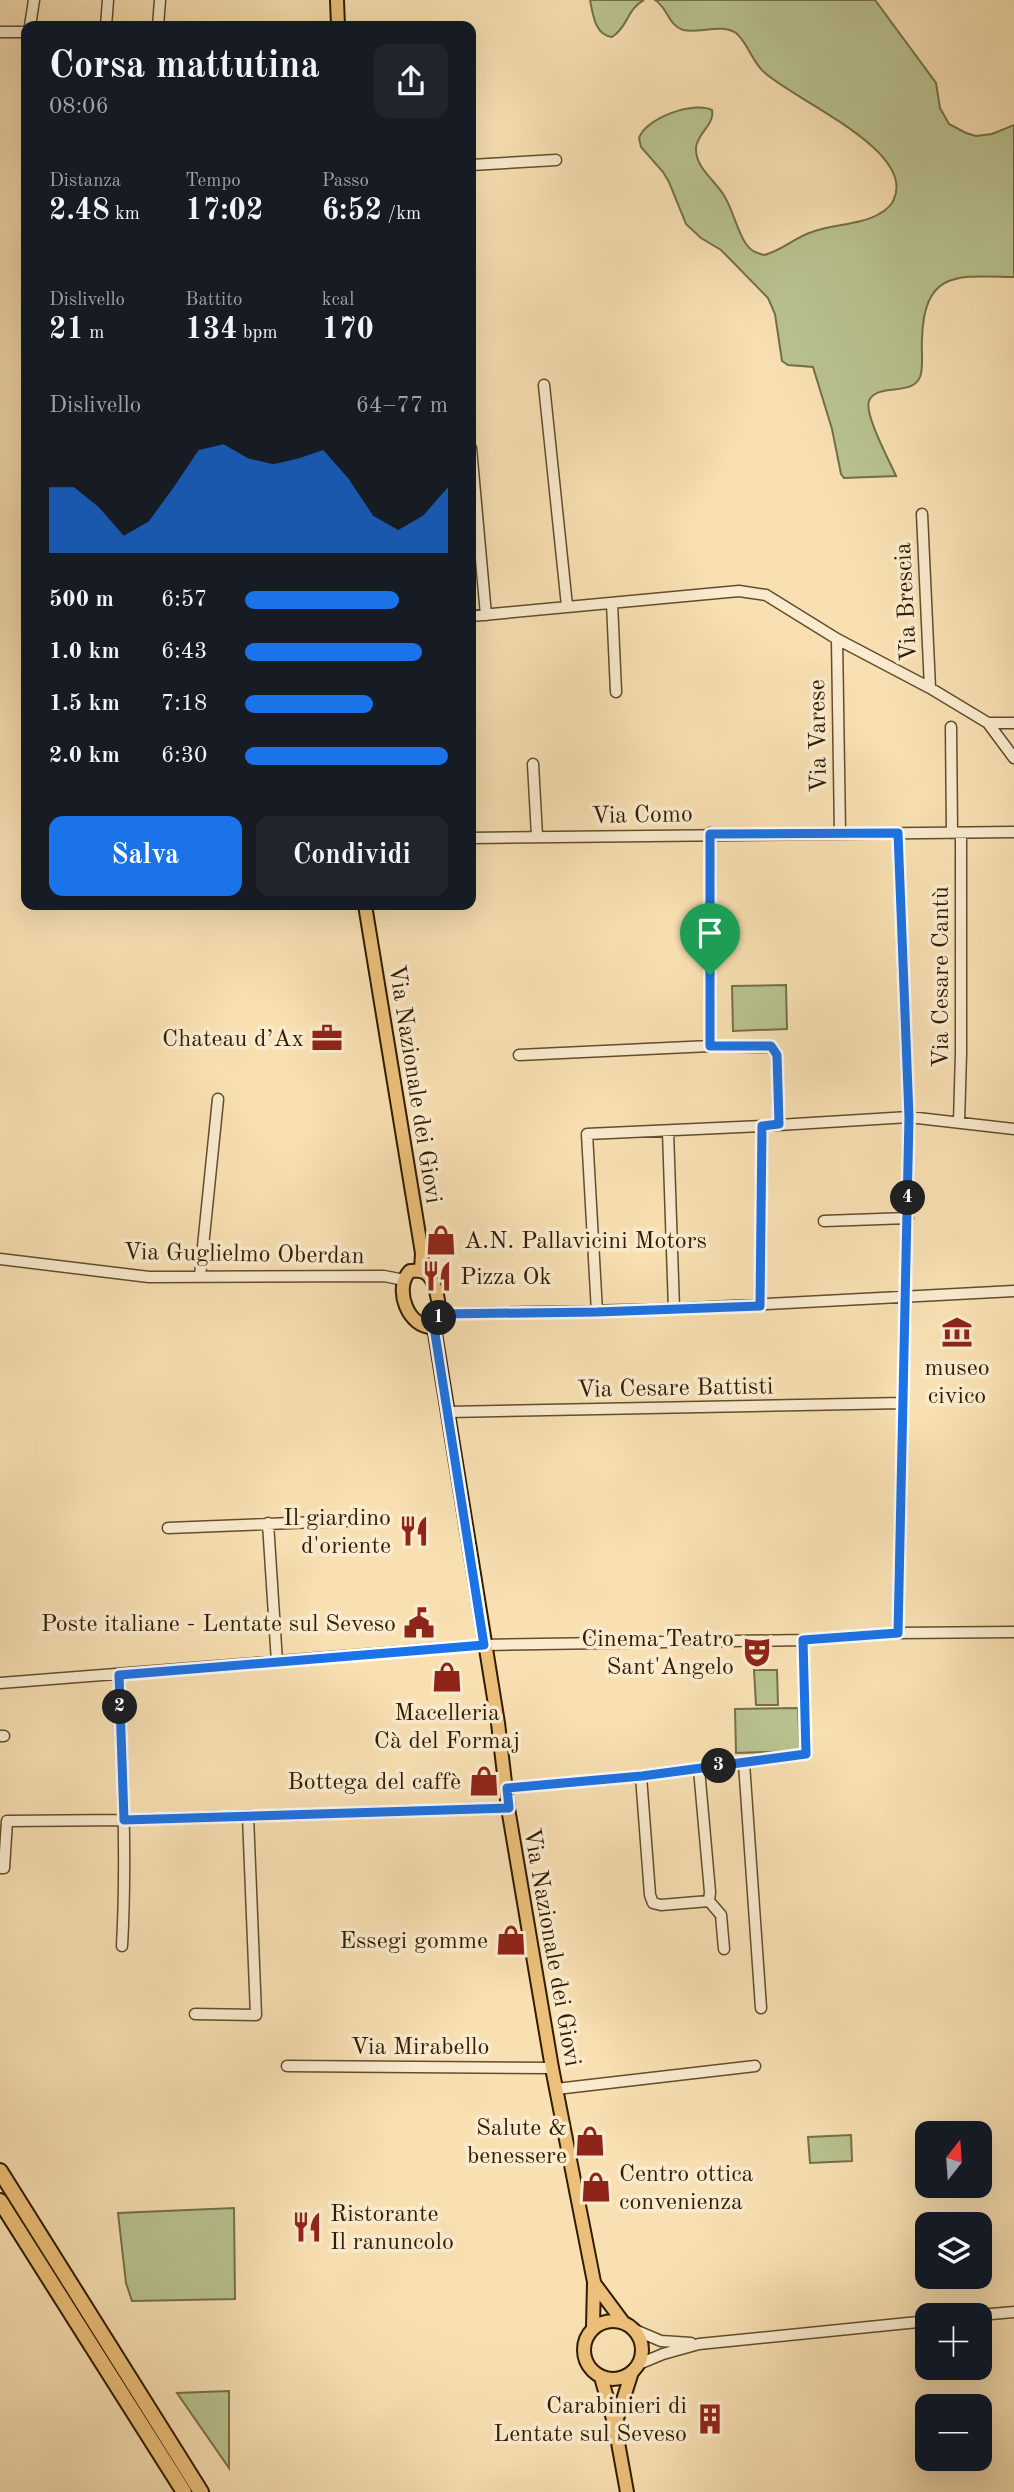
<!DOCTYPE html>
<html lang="it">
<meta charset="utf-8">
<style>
:root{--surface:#171b24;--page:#20242c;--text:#f1f3f6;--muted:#9ea1a6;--accent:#1a73e8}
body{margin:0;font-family:"Old Standard TT",serif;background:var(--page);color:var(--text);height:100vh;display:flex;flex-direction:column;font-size:26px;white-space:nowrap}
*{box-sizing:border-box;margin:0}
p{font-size:23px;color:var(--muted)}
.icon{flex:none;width:38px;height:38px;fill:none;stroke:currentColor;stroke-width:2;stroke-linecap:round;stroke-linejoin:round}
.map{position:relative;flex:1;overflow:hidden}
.sheet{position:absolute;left:21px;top:21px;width:455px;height:889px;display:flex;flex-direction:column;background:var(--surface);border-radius:14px;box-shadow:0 7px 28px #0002}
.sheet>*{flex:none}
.needle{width:46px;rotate:17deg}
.tools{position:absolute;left:915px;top:2121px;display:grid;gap:14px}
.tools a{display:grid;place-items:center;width:77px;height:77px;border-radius:14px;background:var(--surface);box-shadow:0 7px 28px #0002;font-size:35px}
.pin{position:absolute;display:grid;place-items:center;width:60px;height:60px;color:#fff;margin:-72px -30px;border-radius:50% 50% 50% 0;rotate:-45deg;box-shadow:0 0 7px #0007}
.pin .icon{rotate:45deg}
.km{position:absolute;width:35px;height:35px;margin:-18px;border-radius:50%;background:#222;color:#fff;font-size:19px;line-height:35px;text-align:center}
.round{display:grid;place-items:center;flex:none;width:74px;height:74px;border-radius:14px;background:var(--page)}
.headline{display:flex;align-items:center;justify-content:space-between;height:119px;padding:0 28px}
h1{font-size:38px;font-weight:700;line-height:52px}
.figures{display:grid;grid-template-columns:repeat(3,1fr);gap:10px;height:119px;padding:7px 28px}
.figures div{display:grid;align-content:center}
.figures b{font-size:30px;font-weight:700}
.figures small{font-size:19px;font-weight:400}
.figures p{font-size:19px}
.chart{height:196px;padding:14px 28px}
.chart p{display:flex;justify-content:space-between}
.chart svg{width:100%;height:126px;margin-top:7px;fill:var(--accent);opacity:.7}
.cta{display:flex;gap:14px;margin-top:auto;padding:14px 28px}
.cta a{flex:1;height:80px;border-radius:14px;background:var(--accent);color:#fff;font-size:28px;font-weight:700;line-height:80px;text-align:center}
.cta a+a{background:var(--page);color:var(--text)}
ul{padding:0 28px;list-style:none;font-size:23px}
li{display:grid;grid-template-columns:112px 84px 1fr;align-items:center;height:52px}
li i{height:18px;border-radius:9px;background:var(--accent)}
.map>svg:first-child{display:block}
.green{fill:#b9c390;stroke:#747048;stroke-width:2}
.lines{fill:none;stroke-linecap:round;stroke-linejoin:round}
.minor-casing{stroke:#624d2d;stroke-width:13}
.major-casing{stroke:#301c00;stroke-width:16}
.highway-casing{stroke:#301c00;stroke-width:18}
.minor{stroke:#faebce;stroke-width:10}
.major{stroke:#ecc07a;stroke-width:12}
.highway{stroke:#ecc07a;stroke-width:14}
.route-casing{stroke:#fff;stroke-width:14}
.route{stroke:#1a73e8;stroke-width:9}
.labels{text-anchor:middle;stroke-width:7;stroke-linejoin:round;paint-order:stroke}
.street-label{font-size:24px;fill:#301c00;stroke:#faebce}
.poi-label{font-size:24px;fill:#301c00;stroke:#faebce;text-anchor:end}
</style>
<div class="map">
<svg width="1014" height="2492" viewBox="0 0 1014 2492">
<rect width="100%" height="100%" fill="#f8e0b3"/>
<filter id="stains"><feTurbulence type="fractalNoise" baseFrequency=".00286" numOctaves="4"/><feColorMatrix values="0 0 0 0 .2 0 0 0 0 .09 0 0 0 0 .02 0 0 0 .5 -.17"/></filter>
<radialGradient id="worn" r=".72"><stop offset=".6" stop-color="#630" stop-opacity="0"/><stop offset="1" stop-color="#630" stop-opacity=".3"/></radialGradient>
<!-- green -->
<path class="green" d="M590,0H644C628,8 627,28 612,37C595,35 593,15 590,0Z
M655,0H875L936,83L940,108L949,124L966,133L976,136L992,134L1014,125V277C959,276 924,269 922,339C921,351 924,366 920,377C912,397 877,382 869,401C864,414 890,462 896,476L844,478L841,474L832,429L813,367L788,365L782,361L775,314L768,298L721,250L701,238L686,224L669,182L663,172L641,147L639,138C646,118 693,101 712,110C715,125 697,133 696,148C695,169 718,182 726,199C734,214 737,230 746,244C751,251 756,253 764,255C782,251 795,237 812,232C833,224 860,225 879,214C885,211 892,205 894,199C916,150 792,99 764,72C752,62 748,43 736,33C722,23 700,34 683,30C668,25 668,8 655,0Z
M786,985L787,1029L733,1031L732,986Z
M754,1670H777L778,1705H756Z
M798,1708L800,1751L736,1753L735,1709Z
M851,2135L852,2161L810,2163L808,2137Z
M234,2208L235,2299L132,2301L126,2283L118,2213Z
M229,2391V2468L177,2393Z"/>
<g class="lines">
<!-- minor casing -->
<g class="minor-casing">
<path id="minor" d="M30,26L34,0
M106,26L108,0
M158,26L160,0
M0,32H26
M471,165L556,160
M544,385L567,606
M471,448L486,615
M922,514L930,688
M612,603L616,692
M471,616L739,591L766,595L837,639L930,688L988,723H1014
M837,639L840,833
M988,723L1014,758
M951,727L952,833
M533,764L537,836
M710,833V1046
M898,833L909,1117L898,1633
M471,838L1014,832
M519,1055L710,1046L771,1047L777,1055L779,1124
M959,1122L961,1053V833
M668,1131L674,1309
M824,1221L908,1218
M0,1259L149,1277L384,1276L404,1280
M200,1276L218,1099
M760,1306L762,1126
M597,1312L587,1134L762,1126L909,1117L1014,1129
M440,1314L674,1309L1014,1291
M448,1412L903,1403
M268,1523L277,1662
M168,1528L368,1520
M119,1675C122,1765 127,1855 122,1946
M0,1683L484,1645L803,1640L898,1633L1014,1632
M0,1736H4
M744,1763L761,2008
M699,1769L710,1892L709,1901L721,1915L724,1949
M641,1776L650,1895L653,1903L661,1905L709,1901
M507,1788L641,1776L806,1754L803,1640
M0,1868H4L7,1821L124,1820L508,1808
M195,2014L256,2015L248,1816
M287,2066L552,2068
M556,2089L755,2066
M980,2315L1014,2312
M635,2330L661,2341L691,2343
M639,2364L663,2354L699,2344L928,2321"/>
</g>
<!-- major casing -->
<g class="major-casing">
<path id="major" d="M337,0L338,26
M365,905L422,1253L421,1271
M410,1271C416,1271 422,1269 427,1274C437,1282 444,1318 434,1327C408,1329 393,1288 410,1271Z
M434,1327L498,1723L508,1808L552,2068L594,2282L593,2327
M594,2283L623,2322
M584 2350a29 29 0 1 1 58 0a29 29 0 1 1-58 0Z
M601,2377L615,2426L627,2492
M615,2425L632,2372"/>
</g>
<!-- highway casing -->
<g class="highway-casing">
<path id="highway" d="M0,2171L201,2492
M0,2201L184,2492"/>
</g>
<!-- minor -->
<use href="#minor" class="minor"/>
<!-- major -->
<use href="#major" class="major"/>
<!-- highway -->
<use href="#highway" class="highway"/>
</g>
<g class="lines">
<!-- route casing -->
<g class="route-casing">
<path id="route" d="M898,833L909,1117L898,1633L803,1640L806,1754L642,1776L507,1788L509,1808L124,1820L119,1675L484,1645L434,1327L438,1323L440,1314L597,1312L760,1306L762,1126L779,1124L777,1055L771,1046H710V834Z"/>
</g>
<!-- route -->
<use href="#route" class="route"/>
</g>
<!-- icons -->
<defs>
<g id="office-bare" transform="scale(2.415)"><path d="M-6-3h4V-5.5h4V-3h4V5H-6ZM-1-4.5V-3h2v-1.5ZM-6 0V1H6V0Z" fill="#8f2418" stroke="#faebce" stroke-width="2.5" paint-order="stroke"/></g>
<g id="shop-bare" transform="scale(2.415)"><path d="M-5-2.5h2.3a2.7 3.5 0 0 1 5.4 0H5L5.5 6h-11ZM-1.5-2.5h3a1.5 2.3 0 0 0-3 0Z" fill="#8f2418" stroke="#faebce" stroke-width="2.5" paint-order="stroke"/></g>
<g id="restaurant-bare" transform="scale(2.415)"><path d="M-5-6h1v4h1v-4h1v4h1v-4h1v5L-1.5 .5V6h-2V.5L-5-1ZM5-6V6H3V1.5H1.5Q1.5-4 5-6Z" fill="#8f2418" stroke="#faebce" stroke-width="2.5" paint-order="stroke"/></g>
<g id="museum-bare" transform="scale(2.415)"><path d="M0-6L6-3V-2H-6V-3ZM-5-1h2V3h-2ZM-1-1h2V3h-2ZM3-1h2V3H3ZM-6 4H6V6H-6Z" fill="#8f2418" stroke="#faebce" stroke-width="2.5" paint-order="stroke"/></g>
<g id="civic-bare" transform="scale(2.415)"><path d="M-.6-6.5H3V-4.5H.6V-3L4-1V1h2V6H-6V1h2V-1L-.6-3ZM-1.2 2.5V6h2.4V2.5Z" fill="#8f2418" stroke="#faebce" stroke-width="2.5" paint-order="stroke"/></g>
<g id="theatre-bare" transform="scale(2.415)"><path d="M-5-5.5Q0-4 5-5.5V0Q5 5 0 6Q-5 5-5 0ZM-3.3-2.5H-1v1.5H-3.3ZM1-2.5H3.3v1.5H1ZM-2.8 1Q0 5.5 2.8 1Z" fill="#8f2418" stroke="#faebce" stroke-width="2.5" paint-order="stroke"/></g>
<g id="building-bare" transform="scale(2.415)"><path d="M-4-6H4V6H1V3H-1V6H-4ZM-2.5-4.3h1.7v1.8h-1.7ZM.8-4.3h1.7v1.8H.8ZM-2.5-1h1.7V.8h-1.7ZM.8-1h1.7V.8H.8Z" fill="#8f2418" stroke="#faebce" stroke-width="2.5" paint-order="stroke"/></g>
</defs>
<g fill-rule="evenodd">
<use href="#office-bare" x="327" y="1038"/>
<use href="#shop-bare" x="441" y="1240"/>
<use href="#restaurant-bare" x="437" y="1276"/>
<use href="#museum-bare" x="957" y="1332"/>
<use href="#restaurant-bare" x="414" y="1531"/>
<use href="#civic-bare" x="419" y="1623"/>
<use href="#theatre-bare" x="757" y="1652"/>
<use href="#shop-bare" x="447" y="1677"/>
<use href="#shop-bare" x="484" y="1781"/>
<use href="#shop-bare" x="511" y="1940"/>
<use href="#shop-bare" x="590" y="2141"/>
<use href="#shop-bare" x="596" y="2187"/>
<use href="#restaurant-bare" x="307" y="2227"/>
<use href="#building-bare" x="710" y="2419"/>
</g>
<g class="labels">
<!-- street labels -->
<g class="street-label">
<text transform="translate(905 602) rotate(-93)" y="8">Via Brescia</text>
<text transform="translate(817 736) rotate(-91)" y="8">Via Varese</text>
<text transform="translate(642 814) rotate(-1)" y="8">Via Como</text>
<text transform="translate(940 977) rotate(-90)" y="8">Via Cesare Cantù</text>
<text transform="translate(416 1084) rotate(81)" y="8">Via Nazionale dei Giovi</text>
<text transform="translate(244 1253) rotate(1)" y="8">Via Guglielmo Oberdan</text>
<text transform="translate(675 1387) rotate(-1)" y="8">Via Cesare Battisti</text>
<text transform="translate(553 1947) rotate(80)" y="8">Via Nazionale dei Giovi</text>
<text x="420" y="2054">Via Mirabello</text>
</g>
<!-- poi labels -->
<g class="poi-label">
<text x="304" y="1046">Chateau d’Ax</text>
<text x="464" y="1248" text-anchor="start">A.N. Pallavicini Motors</text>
<text x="460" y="1284" text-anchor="start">Pizza Ok</text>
<text x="957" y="1375" text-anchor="middle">museo<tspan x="957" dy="28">civico</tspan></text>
<text x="391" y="1525">Il giardino<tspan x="391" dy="28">d'oriente</tspan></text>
<text x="396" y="1631">Poste italiane - Lentate sul Seveso</text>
<text x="734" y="1646">Cinema Teatro<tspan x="734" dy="28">Sant'Angelo</tspan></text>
<text x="447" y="1720" text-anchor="middle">Macelleria<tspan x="447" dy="28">Cà del Formaj</tspan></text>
<text x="461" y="1789">Bottega del caffè</text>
<text x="488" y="1948">Essegi gomme</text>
<text x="567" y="2135">Salute &amp;<tspan x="567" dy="28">benessere</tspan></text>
<text x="619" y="2181" text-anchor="start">Centro ottica<tspan x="619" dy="28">convenienza</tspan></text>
<text x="330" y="2221" text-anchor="start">Ristorante<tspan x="330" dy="28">Il ranuncolo</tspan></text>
<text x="687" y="2413">Carabinieri di<tspan x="687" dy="28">Lentate sul Seveso</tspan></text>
</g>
</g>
<rect width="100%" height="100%" filter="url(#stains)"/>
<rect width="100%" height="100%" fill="url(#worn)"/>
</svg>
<div class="tools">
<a><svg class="needle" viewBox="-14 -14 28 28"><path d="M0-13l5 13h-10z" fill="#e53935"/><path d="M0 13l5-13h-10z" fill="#9ea1a6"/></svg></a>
<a><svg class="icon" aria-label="layers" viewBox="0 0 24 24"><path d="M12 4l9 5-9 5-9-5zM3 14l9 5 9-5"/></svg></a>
<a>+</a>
<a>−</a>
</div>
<div class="pin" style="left:710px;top:975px;background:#1e9e55"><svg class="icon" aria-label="arrive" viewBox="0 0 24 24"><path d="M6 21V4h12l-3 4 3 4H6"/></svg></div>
<b class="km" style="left:439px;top:1318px">1</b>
<b class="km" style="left:120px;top:1707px">2</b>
<b class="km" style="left:719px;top:1766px">3</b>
<b class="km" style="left:908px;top:1198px">4</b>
<section class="sheet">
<div class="headline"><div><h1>Corsa mattutina</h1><p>08:06</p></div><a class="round"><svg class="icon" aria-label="share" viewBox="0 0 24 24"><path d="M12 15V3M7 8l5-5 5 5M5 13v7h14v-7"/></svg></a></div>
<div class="figures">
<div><p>Distanza</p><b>2.48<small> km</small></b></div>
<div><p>Tempo</p><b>17:02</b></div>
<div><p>Passo</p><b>6:52<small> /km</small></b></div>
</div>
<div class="figures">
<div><p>Dislivello</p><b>21<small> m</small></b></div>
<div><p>Battito</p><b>134<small> bpm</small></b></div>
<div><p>kcal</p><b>170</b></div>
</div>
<div class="chart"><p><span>Dislivello</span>64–77 m</p>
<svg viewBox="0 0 160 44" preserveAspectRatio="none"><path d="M0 44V21L10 21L20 28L30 38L40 33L50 21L60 8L70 6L80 11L90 13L100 11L110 8L120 18L130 31L140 36L150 31L160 21V44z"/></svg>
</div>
<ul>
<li><b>500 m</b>6:57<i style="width:76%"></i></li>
<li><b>1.0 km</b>6:43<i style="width:87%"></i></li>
<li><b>1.5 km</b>7:18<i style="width:63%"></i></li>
<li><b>2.0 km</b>6:30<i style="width:100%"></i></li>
</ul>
<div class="cta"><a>Salva</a><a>Condividi</a></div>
</section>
</div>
